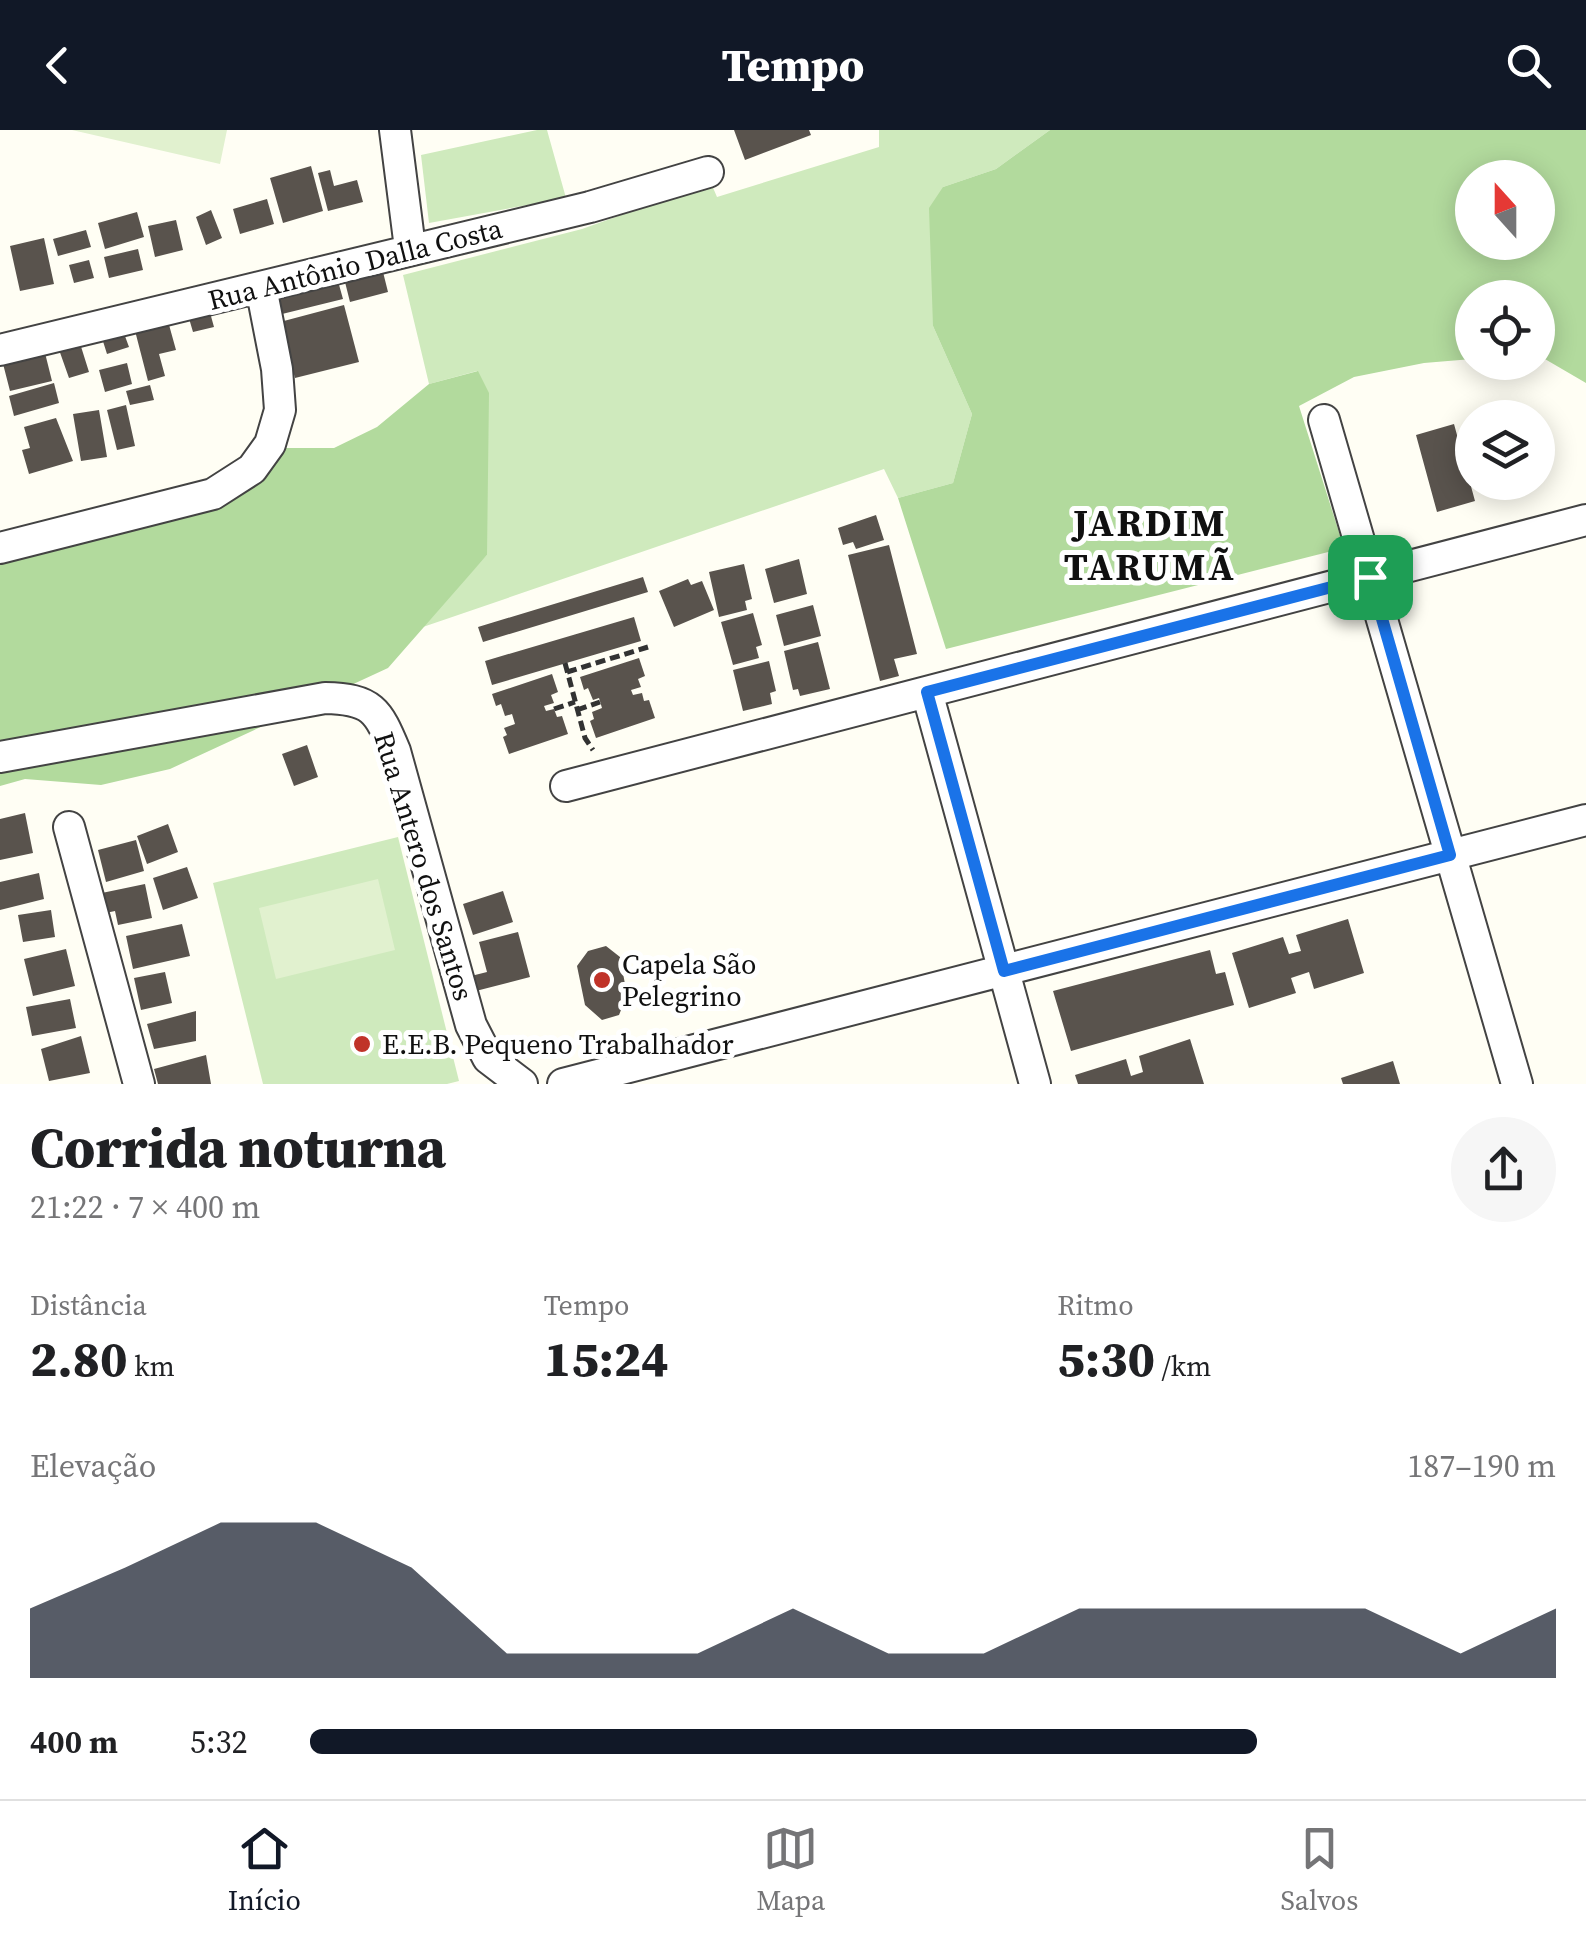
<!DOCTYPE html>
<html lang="pt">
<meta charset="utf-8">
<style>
:root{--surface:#fff;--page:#f6f6f6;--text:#202124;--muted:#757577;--line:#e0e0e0;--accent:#111827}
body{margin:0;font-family:"Source Serif 4",serif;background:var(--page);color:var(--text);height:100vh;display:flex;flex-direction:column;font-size:38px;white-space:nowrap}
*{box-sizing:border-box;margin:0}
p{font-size:32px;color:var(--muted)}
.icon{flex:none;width:55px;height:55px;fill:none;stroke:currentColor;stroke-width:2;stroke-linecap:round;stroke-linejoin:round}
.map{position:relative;height:954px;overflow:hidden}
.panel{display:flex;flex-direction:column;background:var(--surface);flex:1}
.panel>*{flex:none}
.needle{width:65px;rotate:339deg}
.tools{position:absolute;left:1455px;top:30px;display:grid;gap:20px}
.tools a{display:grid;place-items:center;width:100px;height:100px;border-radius:50%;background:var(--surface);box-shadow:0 5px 25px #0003;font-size:50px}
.pin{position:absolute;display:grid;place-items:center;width:85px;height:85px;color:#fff;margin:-42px;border-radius:20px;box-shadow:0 5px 15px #0006}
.round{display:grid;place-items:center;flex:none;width:105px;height:105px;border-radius:52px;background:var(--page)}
.overview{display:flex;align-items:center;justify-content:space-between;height:170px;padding:0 30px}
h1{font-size:55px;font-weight:800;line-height:75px}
.stats{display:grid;grid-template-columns:repeat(3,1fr);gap:15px;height:170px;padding:10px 30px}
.stats div{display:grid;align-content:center}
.stats b{font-size:50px;font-weight:800}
.stats small{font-size:28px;font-weight:400}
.stats p{font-size:28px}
.chart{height:280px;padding:20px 30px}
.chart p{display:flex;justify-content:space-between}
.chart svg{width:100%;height:180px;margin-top:10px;fill:var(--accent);opacity:.7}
ul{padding:0 30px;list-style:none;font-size:32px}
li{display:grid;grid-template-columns:160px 120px 1fr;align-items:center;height:75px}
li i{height:25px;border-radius:12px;background:var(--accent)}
header{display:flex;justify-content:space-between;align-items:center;height:130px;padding:0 30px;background:var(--accent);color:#fff;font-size:45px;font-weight:800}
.menu{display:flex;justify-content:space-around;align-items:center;height:140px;border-top:2px solid var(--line);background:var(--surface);font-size:28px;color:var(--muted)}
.menu a{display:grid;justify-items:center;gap:5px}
.menu .current{color:var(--accent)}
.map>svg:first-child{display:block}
.green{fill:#cfeabd}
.forest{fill:#b2da9d;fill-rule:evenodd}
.pitch{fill:#e1f1cf}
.building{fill:#59534d}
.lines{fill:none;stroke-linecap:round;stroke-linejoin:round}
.minor-casing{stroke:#434343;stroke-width:34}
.path{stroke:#323232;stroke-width:5;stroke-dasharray:10 5;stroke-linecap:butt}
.minor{stroke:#fff;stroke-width:30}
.route-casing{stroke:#fff;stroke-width:20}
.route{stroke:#1a73e8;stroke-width:12}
.poi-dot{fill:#c03329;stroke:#fff;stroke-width:4}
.labels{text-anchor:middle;stroke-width:10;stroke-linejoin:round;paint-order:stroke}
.street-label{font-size:28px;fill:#101010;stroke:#fff}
.poi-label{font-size:28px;fill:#101010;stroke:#fff;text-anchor:start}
.district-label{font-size:38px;font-weight:bold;letter-spacing:2.5px;fill:#101010;stroke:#fff}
</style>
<header><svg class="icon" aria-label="back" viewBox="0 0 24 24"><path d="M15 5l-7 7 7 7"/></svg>Tempo<svg class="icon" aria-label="search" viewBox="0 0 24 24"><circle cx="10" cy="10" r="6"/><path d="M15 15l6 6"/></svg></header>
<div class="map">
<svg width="1586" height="954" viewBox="0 0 1586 954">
<rect width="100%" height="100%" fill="#fffef4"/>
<!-- green -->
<path class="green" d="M537,0H547L566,68L429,93L421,25Z
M879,0H1050L996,39L943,57L933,196L972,284L953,353L898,368L884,339L420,498L487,425L477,241L429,254L403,145L582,99L711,53L717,67L879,17Z
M398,707L459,951L447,954H263L213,753Z"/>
<!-- forest -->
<path class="forest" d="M1050,0H1586V253L1538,225V168H1472V229L1424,233L1354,247L1299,276L1344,418L946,519L898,368L953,353L972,284L933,196L929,78L943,57L996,39ZM1472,48H1538V112H1472Z
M478,241L489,263L487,425L388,538L170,639L101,655L25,649L0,656V434L169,392L246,347L272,318H334L377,297L429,254Z"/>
<!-- pitch -->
<path class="pitch" d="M72,0H227L220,34Z
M378,749L395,820L276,849L259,778Z"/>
<!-- building -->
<path class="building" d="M734,0H809L811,5L745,30Z
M311,36L323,81L283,93L270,48Z
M330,40L334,56L357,50L363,72L328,81L318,43Z
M267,69L274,94L240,104L233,79Z
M211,80L222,108L206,115L196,87Z
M137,82L144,107L105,119L98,93Z
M176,90L183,120L155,127L148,96Z
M86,100L91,117L58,126L53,109Z
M44,108L54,154L20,161L10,116Z
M138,119L143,140L109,148L104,127Z
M89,130L94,148L74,153L69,135Z
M382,138L388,162L350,172L344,148Z
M336,144L343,169L278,185L272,160Z
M344,175L359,232L295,248L280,192Z
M209,179L214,197L193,202L188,185Z
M166,184L176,220L159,224L165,246L148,251L133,193Z
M122,198L129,217L107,224L101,205Z
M78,207L89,242L69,248L57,214Z
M43,215L52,251L10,261L1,226Z
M127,233L132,254L105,262L99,240Z
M54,253L59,273L14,286L9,266Z
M150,255L154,270L130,275L126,261Z
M126,275L135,316L117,320L107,280Z
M99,280L107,327L81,331L73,284Z
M56,288L73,331L29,344L22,320L30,318L24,297Z
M1454,294L1475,371L1437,382L1416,305Z
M876,385L884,410L856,419L853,412L843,415L838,398Z
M889,415L917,524L894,529L899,546L880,551L848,425Z
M799,429L807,464L774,473L765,439Z
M744,434L752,469L745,471L747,480L719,487L709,442Z
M643,447L648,462L483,512L478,497Z
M688,449L691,455L702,451L714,480L674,497L659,461Z
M813,475L821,506L784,516L776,485Z
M753,483L762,515L756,517L759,528L733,535L721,492Z
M634,487L641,511L492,555L485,531Z
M818,512L830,559L800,566L798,559L793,560L784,521Z
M639,528L645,546L638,549L641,557L631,560L633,565L642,563L644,571L649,570L655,588L596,608L590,591L594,589L592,582L602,578L599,568L593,570L588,558L584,560L580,547Z
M769,531L776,561L770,563L772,574L743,581L733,540Z
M552,544L558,562L551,565L554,573L544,576L546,581L554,579L557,587L562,586L568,604L509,624L503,607L507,605L504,598L515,594L512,584L505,586L501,574L496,576L492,564Z
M307,615L318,647L294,656L282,624Z
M25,683L33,723L0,730V689Z
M168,694L178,722L147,734L137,706Z
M136,710L144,741L106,752L98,720Z
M187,737L198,768L163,780L153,748Z
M39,743L44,769L0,780V752Z
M145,754L152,788L118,795L115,781L101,784L97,764Z
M503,761L513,792L473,805L463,774Z
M51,780L55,807L23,812L18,785Z
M1348,789L1364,843L1314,859L1309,842L1291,848L1296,863L1249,878L1232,823L1283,807L1289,824L1301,821L1296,805Z
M182,794L190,826L133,839L126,806Z
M518,802L530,847L468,863L463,848L487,842L479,812Z
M606,816L620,827L627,865L619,885L602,890L585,875L577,836L588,821Z
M66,819L75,856L33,866L24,829Z
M1210,820L1216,844L1225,842L1234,875L1071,921L1053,861Z
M165,842L172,873L141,880L134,848Z
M70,869L76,898L32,906L26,877Z
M196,881V911L154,919L147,894Z
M81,906L90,943L49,951L41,919Z
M1190,909L1204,954H1078L1075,945L1126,929L1131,946L1143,942L1139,926Z
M206,925L211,954H158L154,939Z
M1393,931L1400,954H1343L1341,948Z"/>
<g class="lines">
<!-- minor casing -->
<g class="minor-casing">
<path id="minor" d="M395,0L410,118
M0,220L590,77L708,42
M1324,290L1517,954
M0,418L213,364L252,339L270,314L280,280L277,239L261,157
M927,562L1035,954
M0,627L325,568C372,569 378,580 395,621L471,895L488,928L522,954
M566,656L1586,390
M69,697L139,954
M563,954L1586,690"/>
</g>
<!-- path -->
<path class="path" d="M565,533L585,608L593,620
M567,542L648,517
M554,579L575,572
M577,580L600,572"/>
<!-- minor -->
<use href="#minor" class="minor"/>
</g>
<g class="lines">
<!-- route casing -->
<g class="route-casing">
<path id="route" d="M1370,447L1450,725L1004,841L927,562Z"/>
</g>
<!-- route -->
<use href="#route" class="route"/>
</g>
<!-- markers -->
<g class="poi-dot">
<circle cx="602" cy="850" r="10"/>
<circle cx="362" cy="914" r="10"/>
</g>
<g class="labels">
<!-- street labels -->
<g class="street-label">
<text transform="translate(355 134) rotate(-14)" y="10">Rua Antônio Dalla Costa</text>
<text transform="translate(424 736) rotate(73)" y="10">Rua Antero dos Santos</text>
</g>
<!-- poi labels -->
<g class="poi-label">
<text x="622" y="844">Capela São<tspan x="622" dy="32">Pelegrino</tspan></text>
<text x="382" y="924">E.E.B. Pequeno Trabalhador</text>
</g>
<!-- district labels -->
<g class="district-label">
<text x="1150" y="406">JARDIM<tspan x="1150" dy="44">TARUMÃ</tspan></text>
</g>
</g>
</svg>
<div class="tools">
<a><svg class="needle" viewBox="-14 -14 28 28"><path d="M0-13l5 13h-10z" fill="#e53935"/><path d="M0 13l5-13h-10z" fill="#757577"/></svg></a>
<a><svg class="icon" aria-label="locate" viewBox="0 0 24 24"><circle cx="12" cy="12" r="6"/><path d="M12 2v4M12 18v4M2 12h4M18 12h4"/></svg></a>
<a><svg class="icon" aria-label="layers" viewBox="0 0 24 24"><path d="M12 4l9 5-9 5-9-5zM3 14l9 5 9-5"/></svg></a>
</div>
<div class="pin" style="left:1370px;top:447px;background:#1e9e55"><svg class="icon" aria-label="arrive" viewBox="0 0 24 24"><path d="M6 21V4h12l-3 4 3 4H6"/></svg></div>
</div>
<section class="panel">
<div class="overview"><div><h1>Corrida noturna</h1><p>21:22 · 7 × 400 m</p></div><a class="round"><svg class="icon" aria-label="share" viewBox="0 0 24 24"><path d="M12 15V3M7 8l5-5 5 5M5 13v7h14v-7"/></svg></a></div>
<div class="stats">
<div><p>Distância</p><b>2.80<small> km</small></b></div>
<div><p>Tempo</p><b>15:24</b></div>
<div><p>Ritmo</p><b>5:30<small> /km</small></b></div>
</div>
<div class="chart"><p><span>Elevação</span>187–190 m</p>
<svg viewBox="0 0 160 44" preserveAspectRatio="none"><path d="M0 44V27L10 17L20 6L30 6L40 17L50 38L60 38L70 38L80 27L90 38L100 38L110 27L120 27L130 27L140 27L150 38L160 27V44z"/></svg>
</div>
<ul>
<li><b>400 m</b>5:32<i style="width:76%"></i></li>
</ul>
</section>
<nav class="menu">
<a class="current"><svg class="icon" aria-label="home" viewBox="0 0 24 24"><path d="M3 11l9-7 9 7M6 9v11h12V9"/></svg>Início</a>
<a><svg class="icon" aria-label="map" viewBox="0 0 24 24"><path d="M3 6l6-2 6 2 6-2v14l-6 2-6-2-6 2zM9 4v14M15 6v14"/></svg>Mapa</a>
<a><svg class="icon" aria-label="saved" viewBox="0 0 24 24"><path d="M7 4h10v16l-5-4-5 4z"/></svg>Salvos</a>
</nav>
